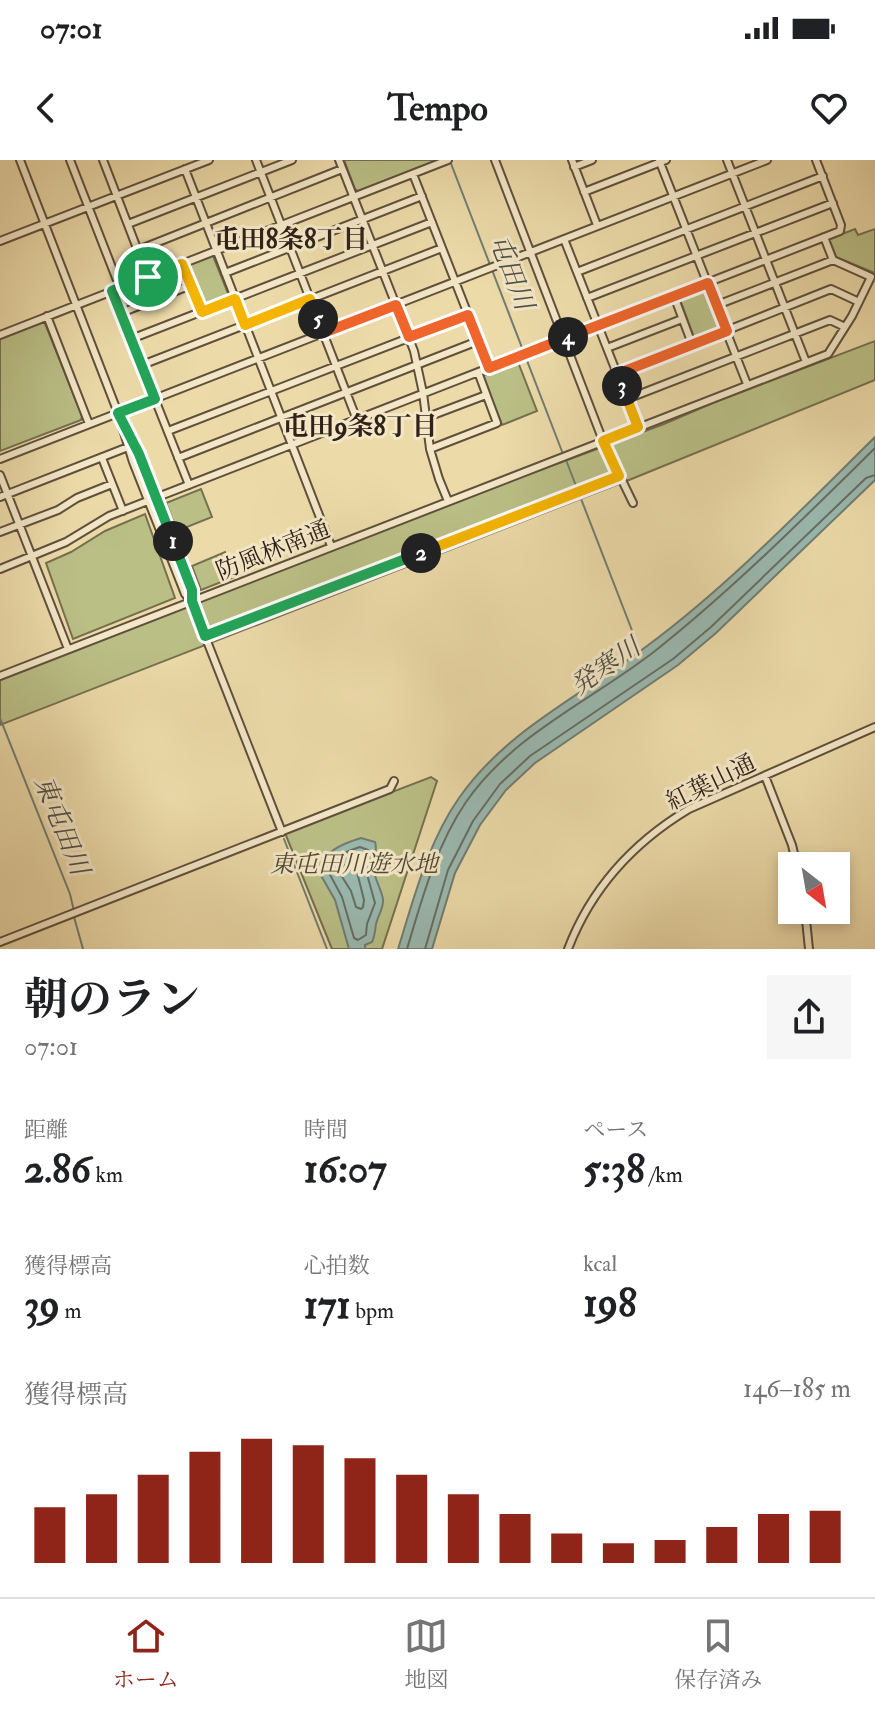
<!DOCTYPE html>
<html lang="ja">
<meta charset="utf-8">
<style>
:root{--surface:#fff;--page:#f6f6f6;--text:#202124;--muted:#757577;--line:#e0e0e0;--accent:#8f2418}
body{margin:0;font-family:"IM FELL Double Pica","Noto Serif JP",serif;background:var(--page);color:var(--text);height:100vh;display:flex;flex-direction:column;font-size:30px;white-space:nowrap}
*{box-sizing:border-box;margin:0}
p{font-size:26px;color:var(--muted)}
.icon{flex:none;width:44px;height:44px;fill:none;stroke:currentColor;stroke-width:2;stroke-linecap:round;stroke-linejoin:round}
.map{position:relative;height:789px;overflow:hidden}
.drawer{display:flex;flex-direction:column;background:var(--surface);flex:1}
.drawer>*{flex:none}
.needle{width:52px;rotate:149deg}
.tools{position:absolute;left:778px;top:692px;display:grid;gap:16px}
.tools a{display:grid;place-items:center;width:72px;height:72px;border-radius:0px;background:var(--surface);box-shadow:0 4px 12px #0003;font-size:40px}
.pin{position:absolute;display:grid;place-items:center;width:68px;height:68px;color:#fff;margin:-34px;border:4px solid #fff;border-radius:50%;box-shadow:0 2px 8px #0007}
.km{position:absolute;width:40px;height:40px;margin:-20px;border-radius:50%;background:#222;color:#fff;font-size:22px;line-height:40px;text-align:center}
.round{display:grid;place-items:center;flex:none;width:84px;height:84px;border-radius:0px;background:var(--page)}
.head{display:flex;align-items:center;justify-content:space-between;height:136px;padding:0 24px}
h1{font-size:44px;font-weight:700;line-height:60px}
.figures{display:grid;grid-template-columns:repeat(3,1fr);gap:12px;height:136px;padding:8px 24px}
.figures div{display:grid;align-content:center}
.figures b{font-size:40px;font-weight:700}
.figures small{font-size:22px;font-weight:400}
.figures p{font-size:22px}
.chart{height:224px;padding:16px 24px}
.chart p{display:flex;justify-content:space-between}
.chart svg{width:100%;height:144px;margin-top:8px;stroke:var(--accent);stroke-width:6}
.status{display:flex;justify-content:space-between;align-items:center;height:56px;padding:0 40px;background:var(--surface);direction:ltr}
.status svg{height:22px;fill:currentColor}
header{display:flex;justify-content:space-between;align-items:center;height:104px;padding:0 24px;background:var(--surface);font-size:36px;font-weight:700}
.tabs{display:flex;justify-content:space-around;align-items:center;height:112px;border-top:2px solid var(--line);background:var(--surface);font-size:22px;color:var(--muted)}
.tabs a{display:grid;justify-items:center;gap:4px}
.tabs .on{color:var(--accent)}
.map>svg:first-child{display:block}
.green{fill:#babf86;stroke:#75704f;stroke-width:2}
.water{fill:#9ab9b0;stroke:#707d73;stroke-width:2}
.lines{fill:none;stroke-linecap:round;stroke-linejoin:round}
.shore{stroke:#656e64;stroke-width:2}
.stream{stroke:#707d73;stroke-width:2}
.minor-casing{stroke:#5f503c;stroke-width:10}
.minor{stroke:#f3e7c7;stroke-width:6}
.split-1-casing{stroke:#fff;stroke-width:16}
.split-2-casing{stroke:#fff;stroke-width:16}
.split-3-casing{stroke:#fff;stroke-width:16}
.split-4-casing{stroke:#fff;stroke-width:16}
.split-5-casing{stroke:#fff;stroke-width:16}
.split-6-casing{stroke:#fff;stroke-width:16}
.split-1{stroke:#22a559;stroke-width:10}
.split-2{stroke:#22a559;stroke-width:10}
.split-3{stroke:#f5b400;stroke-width:10}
.split-4{stroke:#f0652b;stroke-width:10}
.split-5{stroke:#f0652b;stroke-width:10}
.split-6{stroke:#f5b400;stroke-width:10}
.labels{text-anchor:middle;stroke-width:6;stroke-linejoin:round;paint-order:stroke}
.street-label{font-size:24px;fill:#302218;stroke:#f3e7c7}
.park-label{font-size:24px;font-style:italic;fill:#524934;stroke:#f3e7c7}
.neighbourhood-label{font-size:26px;font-weight:bold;fill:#302218;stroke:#f3e7c7}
.water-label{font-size:26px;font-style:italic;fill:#504f46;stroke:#f3e7c7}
</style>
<div class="status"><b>07:01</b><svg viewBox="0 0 49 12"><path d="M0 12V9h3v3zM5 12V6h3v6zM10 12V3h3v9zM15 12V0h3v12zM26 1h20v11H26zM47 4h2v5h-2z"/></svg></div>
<header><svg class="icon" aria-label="back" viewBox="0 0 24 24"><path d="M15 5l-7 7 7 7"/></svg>Tempo<svg class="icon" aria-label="heart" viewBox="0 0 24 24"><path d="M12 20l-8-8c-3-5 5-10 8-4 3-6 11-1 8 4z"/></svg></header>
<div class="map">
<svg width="875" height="789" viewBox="0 0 875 789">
<rect width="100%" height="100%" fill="#ecdaa9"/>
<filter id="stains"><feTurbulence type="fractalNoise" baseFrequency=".0025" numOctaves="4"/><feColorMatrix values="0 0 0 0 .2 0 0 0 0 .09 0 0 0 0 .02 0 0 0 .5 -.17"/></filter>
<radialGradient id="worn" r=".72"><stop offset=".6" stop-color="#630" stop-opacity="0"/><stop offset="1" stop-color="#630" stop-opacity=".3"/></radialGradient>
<!-- green -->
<path class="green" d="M344,0H437L358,31L355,29Z
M855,69L858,75L875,69V113L836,97L829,79Z
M210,95L213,96L229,136L228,139L204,148L186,106L188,104Z
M706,127L723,169L695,180L679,137Z
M44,161L82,256L81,260L0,291V178Z
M875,181V220L629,320L0,565V518L412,358L664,264L715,242Z
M518,202L537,251L502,265L482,216Z
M201,329L212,357L177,371L166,343Z
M145,354L175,438L73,479L46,403L71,392L105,371Z
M225,392L234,417L201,430L192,406Z
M431,617L437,621L382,789H332L285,673Z"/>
<!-- water -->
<path class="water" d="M875,277V320L716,473L678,505L535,603L506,630L480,665L455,713L432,789H398C414,738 428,682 459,638C507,569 583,535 647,486C728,426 803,348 875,277Z
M361,678L375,682C378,691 373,698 373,707C374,718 381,728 383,739C384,748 378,755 376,764C375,770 375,776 372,782L365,785V789H349L335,740L319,712C323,691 342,684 361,678Z"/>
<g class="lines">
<!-- shore -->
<path class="shore" d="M360,687L368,690L365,707L375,743L367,764L366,775L358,780L354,778L342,737L328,711C332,697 347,691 360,687Z
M350,702L355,704L364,740L363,747L361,749L356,747L351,731L339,712L340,708Z
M407,789C422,739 436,686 466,642C513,574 591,541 655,491C733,429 804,358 875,288
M425,789L448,710L473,661L500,624L530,596L673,499L711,467L866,318L875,315"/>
<!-- stream -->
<path class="stream" d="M450,1L563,294
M566,300L640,491
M140,306L148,329
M157,351L176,398
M0,558L70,734L74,751
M284,679L327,789
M74,757L83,789"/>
<!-- minor casing -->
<g class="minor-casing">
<path id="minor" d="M20,0L118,253L133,302L185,434L192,441
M70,0L120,128
M103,0L148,117
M256,0L357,260
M339,0L414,191L423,233L430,289L439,319L448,341
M495,0L603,281L633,343
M572,0L597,65
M659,0L747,224
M727,0L806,202
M574,7L592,0
M185,9L331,386
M413,14L489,208
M584,32L666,0
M128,64L292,0
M564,79L638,267
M0,81L209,0
M138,90L342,9
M182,104L202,152
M577,112L823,16
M225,113L422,36
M112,131L189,325
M674,136L692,184
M587,138L833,43
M717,145L833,100
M121,153L191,125
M47,156L89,264
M0,175L448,0
M131,179L432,62
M607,188L682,159
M142,205L442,88
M617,214L831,129L859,142
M627,239L830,160L845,167
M425,258L486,235
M126,267L139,294L192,430V441L205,476
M168,271L468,155
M430,289L497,263L478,212
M102,298L123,351
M178,298L478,181
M0,299L767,0
M0,315L68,489
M0,337L128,287
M0,372L58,350L77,338L112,324
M0,409L66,382L109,356L840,71L841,65L816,0
M0,516L828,194L852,156L871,117L833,100L824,77
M765,616L792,685L797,706
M282,672L205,476L619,316
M805,750L809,789
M0,782L390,629L394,621
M568,789C591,729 634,682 689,649L875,567"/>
</g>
<!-- minor -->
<use href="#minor" class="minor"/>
</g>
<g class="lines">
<!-- split-1 casing -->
<g class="split-1-casing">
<path id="split-1" d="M148,117L112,131L155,239L118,253L139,294L173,381"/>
</g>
<!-- split-2 casing -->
<g class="split-2-casing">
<path id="split-2" d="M173,381L192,430V441L205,476L421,393"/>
</g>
<!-- split-3 casing -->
<g class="split-3-casing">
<path id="split-3" d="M421,393L619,316L603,281L638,267L622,226"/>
</g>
<!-- split-4 casing -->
<g class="split-4-casing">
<path id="split-4" d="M568,177L708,123L727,171L617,214L622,226"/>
</g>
<!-- split-5 casing -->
<g class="split-5-casing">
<path id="split-5" d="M318,159L323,173L396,145L409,177L468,155L489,208L568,177"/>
</g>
<!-- split-6 casing -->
<g class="split-6-casing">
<path id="split-6" d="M148,117L182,104L202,152L235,139L245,165L310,139L318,159"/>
</g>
<!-- split-1 -->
<use href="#split-1" class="split-1"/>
<!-- split-2 -->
<use href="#split-2" class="split-2"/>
<!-- split-3 -->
<use href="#split-3" class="split-3"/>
<!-- split-4 -->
<use href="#split-4" class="split-4"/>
<!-- split-5 -->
<use href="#split-5" class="split-5"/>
<!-- split-6 -->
<use href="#split-6" class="split-6"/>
</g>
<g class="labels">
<!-- street labels -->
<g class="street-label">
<text transform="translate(273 390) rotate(-22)" y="8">防風林南通</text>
<text transform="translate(711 622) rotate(-26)" y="8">紅葉山通</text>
</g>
<!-- park labels -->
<g class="park-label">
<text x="354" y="712">東屯田川遊水地</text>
</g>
<!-- neighbourhood labels -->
<g class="neighbourhood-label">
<text x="291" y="88">屯田8条8丁目</text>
<text x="360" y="275">屯田9条8丁目</text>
</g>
<!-- water labels -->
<g class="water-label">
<text transform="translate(512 112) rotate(69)" y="9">屯田川</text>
<text transform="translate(605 506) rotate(-35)" y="9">発寒川</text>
<text transform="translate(62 665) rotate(68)" y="9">東屯田川</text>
</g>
</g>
<rect width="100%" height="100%" filter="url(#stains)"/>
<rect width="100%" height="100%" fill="url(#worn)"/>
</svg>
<div class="tools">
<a><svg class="needle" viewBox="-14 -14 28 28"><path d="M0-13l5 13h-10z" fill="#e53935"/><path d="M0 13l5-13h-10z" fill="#757577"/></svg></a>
</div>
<div class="pin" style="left:148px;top:117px;background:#1e9e55"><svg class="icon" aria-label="arrive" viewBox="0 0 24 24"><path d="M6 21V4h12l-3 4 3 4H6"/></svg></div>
<b class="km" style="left:173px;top:381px">1</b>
<b class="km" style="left:421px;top:393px">2</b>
<b class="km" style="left:622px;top:226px">3</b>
<b class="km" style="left:568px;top:177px">4</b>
<b class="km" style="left:318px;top:159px">5</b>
</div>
<section class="drawer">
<div class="head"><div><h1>朝のラン</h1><p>07:01</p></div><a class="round"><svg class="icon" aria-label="share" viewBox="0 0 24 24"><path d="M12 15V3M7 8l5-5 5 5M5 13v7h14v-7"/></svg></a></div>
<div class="figures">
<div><p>距離</p><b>2.86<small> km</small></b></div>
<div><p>時間</p><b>16:07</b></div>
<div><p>ペース</p><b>5:38<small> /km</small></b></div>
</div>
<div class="figures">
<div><p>獲得標高</p><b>39<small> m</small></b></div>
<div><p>心拍数</p><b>171<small> bpm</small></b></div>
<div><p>kcal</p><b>198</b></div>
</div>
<div class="chart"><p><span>獲得標高</span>146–185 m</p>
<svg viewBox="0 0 160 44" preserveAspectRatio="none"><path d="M5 44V27M15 44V23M25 44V17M35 44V10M45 44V6M55 44V8M65 44V12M75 44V17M85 44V23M95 44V29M105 44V35M115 44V38M125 44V37M135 44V33M145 44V29M155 44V28"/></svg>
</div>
</section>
<nav class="tabs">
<a class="on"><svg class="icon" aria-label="home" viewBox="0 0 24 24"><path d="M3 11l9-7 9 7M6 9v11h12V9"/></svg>ホーム</a>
<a><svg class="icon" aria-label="map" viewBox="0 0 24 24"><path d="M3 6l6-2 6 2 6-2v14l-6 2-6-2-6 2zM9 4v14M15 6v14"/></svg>地図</a>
<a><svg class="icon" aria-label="saved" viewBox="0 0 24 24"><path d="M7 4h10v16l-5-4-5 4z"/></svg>保存済み</a>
</nav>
